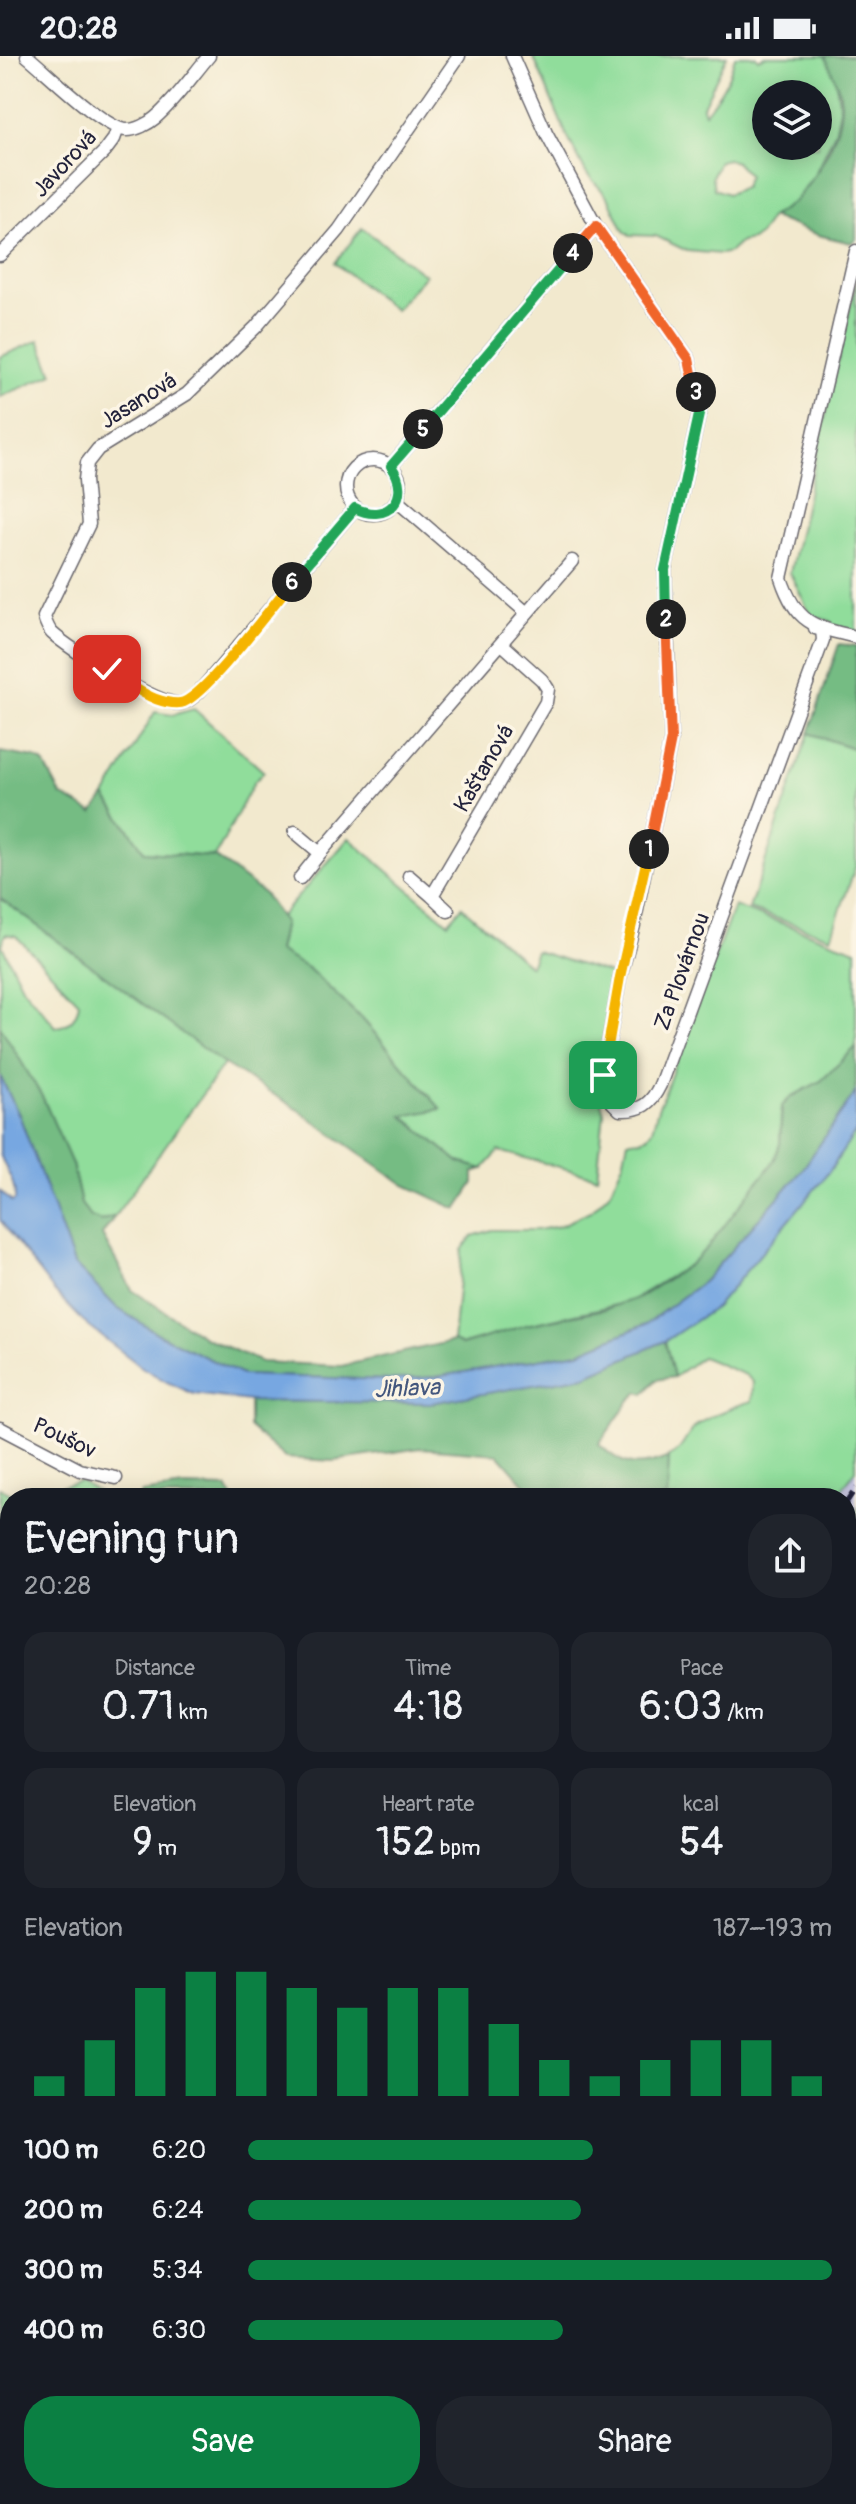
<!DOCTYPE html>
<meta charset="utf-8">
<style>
:root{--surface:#171b24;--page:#20242c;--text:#f1f3f6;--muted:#9ea1a6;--accent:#0b8043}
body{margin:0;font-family:Pangolin,sans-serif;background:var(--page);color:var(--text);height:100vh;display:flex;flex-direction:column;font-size:30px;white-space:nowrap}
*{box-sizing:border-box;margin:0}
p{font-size:26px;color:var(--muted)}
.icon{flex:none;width:44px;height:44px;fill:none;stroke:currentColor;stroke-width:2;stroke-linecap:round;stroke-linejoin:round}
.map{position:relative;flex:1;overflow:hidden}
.panel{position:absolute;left:0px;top:1432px;width:856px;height:1016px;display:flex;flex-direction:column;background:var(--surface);border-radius:32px 32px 0 0;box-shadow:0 4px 20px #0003}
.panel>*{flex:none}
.tools{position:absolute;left:752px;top:24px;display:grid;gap:16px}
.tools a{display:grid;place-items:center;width:80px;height:80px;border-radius:50%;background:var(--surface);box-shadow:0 4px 20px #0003;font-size:40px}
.pin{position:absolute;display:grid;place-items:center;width:68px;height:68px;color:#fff;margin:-34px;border-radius:16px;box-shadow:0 4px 12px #0006}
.km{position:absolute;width:40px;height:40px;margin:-20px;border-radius:50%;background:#222;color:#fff;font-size:22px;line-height:40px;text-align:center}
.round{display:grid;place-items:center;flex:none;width:84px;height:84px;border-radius:32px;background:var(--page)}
.overview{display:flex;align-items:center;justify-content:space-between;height:136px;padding:0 24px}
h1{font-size:44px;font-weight:600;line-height:60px}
.figures{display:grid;grid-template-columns:repeat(3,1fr);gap:12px;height:136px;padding:8px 24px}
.figures div{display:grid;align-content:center;border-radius:20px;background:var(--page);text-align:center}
.figures b{font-size:40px;font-weight:600}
.figures small{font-size:22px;font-weight:400}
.figures p{font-size:22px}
.chart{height:224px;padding:16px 24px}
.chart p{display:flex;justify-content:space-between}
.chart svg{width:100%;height:144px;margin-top:8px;stroke:var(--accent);stroke-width:6}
.button{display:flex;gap:16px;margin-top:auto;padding:16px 24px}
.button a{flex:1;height:92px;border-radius:32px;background:var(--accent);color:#fff;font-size:32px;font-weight:600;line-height:92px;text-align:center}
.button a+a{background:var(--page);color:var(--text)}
ul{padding:0 24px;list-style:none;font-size:26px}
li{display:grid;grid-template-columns:128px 96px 1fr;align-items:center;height:60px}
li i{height:20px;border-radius:10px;background:var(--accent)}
.status{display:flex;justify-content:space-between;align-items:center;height:56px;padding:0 40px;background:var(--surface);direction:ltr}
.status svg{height:22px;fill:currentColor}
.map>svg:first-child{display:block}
.industrial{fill:#c2c1dc}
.green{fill:#90dd9b;stroke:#59806b;stroke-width:2;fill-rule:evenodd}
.forest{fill:#74bc83;stroke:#4b6f5f;stroke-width:2}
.water{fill:#77a7e1;stroke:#4c648e;stroke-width:2}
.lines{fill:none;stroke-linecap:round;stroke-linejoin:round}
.street-casing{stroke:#6b686e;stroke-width:15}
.secondary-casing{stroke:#6b686e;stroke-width:21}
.primary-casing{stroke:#6b686e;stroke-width:23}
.street{stroke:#fff;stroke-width:12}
.secondary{stroke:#fff;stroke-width:18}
.primary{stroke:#fff;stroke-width:20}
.rail{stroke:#22223b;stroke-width:5;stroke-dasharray:12 6;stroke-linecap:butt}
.split-1-casing{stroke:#fff;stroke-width:16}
.split-2-casing{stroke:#fff;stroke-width:16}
.split-3-casing{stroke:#fff;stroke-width:16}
.split-4-casing{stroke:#fff;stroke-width:16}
.split-5-casing{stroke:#fff;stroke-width:16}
.split-6-casing{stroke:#fff;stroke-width:16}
.split-7-casing{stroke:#fff;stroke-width:16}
.split-1{stroke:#f5b400;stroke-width:10}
.split-2{stroke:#f0652b;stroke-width:10}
.split-3{stroke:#22a559;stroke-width:10}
.split-4{stroke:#f0652b;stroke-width:10}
.split-5{stroke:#22a559;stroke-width:10}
.split-6{stroke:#22a559;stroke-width:10}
.split-7{stroke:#f5b400;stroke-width:10}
.labels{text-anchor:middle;stroke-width:7;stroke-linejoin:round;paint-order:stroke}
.street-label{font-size:22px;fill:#22223b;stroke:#fcf5e5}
.water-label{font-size:24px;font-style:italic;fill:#44577d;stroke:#fcf5e5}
</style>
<div class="status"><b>20:28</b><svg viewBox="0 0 49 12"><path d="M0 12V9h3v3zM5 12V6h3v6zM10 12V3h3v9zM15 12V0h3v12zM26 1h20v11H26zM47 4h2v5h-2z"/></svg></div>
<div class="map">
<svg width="856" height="2448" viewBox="0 0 856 2448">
<rect width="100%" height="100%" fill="#fcf5e5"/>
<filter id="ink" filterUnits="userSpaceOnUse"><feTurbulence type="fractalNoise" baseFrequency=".0125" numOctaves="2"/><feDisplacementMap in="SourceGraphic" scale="16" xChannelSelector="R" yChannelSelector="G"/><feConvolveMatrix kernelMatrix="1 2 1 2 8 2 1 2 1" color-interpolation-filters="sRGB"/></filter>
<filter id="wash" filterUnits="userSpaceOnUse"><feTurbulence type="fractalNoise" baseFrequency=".006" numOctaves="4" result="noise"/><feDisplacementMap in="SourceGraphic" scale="32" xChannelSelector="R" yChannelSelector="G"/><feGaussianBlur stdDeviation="1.8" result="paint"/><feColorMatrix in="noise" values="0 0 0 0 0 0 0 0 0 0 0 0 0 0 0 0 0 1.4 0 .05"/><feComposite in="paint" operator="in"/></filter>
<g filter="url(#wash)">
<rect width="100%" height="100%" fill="#f2e9ce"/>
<!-- industrial -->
<path class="industrial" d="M856,1414V1453L846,1468V1442H835Z"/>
<!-- green -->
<path class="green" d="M533,0H727L702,52L705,57C719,39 730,23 735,0H756L758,3L765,0H825L834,17L840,52L835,76L815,118L794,146L771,161L759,179L752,184L741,186L730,196L721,198L687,195L656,180L630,179L624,175L608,141L586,117L566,78ZM766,38H818V90H766ZM727,103L736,106L748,119L744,131L728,138L714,133L712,121L719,105Z
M362,172L425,219L395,254L335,207Z
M856,226V575L834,570L830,565L811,560L790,517Z
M39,284L53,318L0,341V301Z
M194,653L264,716L254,726L215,801L145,796L105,740L155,656L172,659Z
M809,677L856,693V809L831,881L749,853Z
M349,782L448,867L462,851L530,910L536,895L617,920L604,978L598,1038L604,1056L597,1121L499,1095L483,1113L459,1106L402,1059L440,1052L365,966L309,913L278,895L284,867L280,861Z
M0,842L224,1008L115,1160L101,1165L91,1161L81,1148L72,1108L0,970ZM5,878L16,880L79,946C77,961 71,969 56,971L23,932L2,890Z
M734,850L856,894V991L821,1025L791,1041L781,1055L780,1088L774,1105L748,1142L707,1192L690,1208L629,1246L526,1269L461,1289L453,1285L462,1194L472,1180L492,1174H537L560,1170L592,1154L610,1136L623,1107L628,1085C632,1083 637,1084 642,1083C656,1079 654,1056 661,1046Z
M856,1075V1414L835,1442H667L669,1401C682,1395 685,1382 694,1372C704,1362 738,1349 752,1345L753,1326L746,1319L702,1301L674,1321L665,1285L716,1251L829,1116Z
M80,1425L108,1442H32L60,1430Z
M0,1432L18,1442H10V1615L0,1627Z
M856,1604V1700L849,1707L846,1703V1616Z"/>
<!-- forest -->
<path class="forest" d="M825,0H856V183L851,187L818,179L771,161C779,155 790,150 796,143C817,120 841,80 841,47C840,30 831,15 825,0Z
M839,588L856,590V693L809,677Z
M0,696L35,702L44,707L61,739L93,757L105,740L145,796L215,801L263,837L284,866L278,895L309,913L365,966L441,1053L403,1060L459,1106L483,1113L474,1116V1127L457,1153L405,1129L294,1051L221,1006L0,842Z
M0,970L43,1042L72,1108L81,1148L91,1161L101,1165L115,1160L102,1179L132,1234L204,1281L261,1306L341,1310L453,1285L462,1289L526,1269L605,1253L640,1241L690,1208L707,1192L774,1105L780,1088L782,1050L791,1041L821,1025L856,991V1036L800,1117L704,1225L646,1268L579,1296L436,1321L389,1324L242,1319L160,1279L117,1252L74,1208L19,1059L0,1020Z
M665,1285L674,1321L656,1324L644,1338L639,1336L630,1344L599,1388C622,1411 639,1414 669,1401L667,1442H523L529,1433L498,1398L421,1392L333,1405L285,1402L249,1371V1345L431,1347L585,1320Z
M183,1431L227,1432L233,1442H138L142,1437Z
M856,1453V1604L846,1616V1468Z
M10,1615V1723L0,1716V1627Z"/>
<!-- water -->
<path class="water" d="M0,1020L19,1059L74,1208L117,1252L160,1279L242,1319L389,1324L436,1321L579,1296L646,1268L704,1225L800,1117L856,1036V1075L829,1116L716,1251L665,1285L585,1320L431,1347L249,1345L194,1338L167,1326L143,1312L87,1269L54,1235L0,1164V1135L12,1146L15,1144C16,1125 4,1113 0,1097C0,1082 0,1038 0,1020Z"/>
</g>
<g filter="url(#ink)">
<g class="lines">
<!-- street casing -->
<g class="street-casing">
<path id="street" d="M27,0C47,16 105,74 127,74C136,74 148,68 155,62C175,45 192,20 209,0
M512,0L546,77L596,170L689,303L700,354L665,514L671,683L634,869L620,921L603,1019L606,1040L620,1054C641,1055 651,1048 660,1029L823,584L822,574L815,572
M856,195L781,522C796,567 813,571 856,581
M0,199L105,95L114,83L118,72
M346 431a27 27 0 1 1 54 0a27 27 0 1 1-54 0Z
M391,410L596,170
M397,445L527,557
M355,452L218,614C209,624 196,643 182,647C162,653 69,593 52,577C48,573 46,567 44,561L89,468L85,424L87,407L98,393L187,338L256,271L339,174L459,0
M295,776L320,797L572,505
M409,820L432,840L546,646L548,633L542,624L502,588
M300,822L320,797
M432,840L448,855
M0,1372L80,1414L116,1422
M846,1934L856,1944
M846,2207L856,2217
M842,2438L852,2448"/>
</g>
<!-- secondary casing -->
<g class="secondary-casing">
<path id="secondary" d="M0,1741L10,1743
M388,2438L389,2448"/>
</g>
<!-- primary casing -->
<g class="primary-casing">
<path id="primary" d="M846,1876L856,1866
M461,2448L471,2438"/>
</g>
<!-- street -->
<use href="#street" class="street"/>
<!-- secondary -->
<use href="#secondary" class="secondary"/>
<!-- primary -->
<use href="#primary" class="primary"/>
<!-- rail -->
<path class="rail" d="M846,1447L856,1432
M610,2448L611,2438"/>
</g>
</g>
<g class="lines" filter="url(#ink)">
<!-- split-1 casing -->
<g class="split-1-casing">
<path id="split-1" d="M603,1019L620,921L649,793"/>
</g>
<!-- split-2 casing -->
<g class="split-2-casing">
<path id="split-2" d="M649,793L671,683L666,563"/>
</g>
<!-- split-3 casing -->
<g class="split-3-casing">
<path id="split-3" d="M666,563L665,514L700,354L696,336"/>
</g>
<!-- split-4 casing -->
<g class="split-4-casing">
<path id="split-4" d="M573,197L596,170L689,303L696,336"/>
</g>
<!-- split-5 casing -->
<g class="split-5-casing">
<path id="split-5" d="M423,373L573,197"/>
</g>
<!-- split-6 casing -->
<g class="split-6-casing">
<path id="split-6" d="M292,526L355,452C388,469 413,440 391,410L423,373"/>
</g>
<!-- split-7 casing -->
<g class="split-7-casing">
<path id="split-7" d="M107,613C125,624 145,642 166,646C171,647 180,648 184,646C210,634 271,551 292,526"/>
</g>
<!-- split-1 -->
<use href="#split-1" class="split-1"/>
<!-- split-2 -->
<use href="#split-2" class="split-2"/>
<!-- split-3 -->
<use href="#split-3" class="split-3"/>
<!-- split-4 -->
<use href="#split-4" class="split-4"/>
<!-- split-5 -->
<use href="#split-5" class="split-5"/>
<!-- split-6 -->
<use href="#split-6" class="split-6"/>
<!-- split-7 -->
<use href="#split-7" class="split-7"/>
</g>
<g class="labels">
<!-- street labels -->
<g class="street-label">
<text transform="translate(64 107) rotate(-47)" y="8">Javorová</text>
<text transform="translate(138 344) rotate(-32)" y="8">Jasanová</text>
<text transform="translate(483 712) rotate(-60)" y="8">Kaštanová</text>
<text transform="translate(681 915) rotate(-70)" y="8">Za Plovárnou</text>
<text transform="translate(65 1381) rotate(25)" y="8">Poušov</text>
</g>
<!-- water labels -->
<g class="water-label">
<text transform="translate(407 1332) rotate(-2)" y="8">Jihlava</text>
</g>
</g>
</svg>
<div class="tools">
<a><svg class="icon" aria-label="layers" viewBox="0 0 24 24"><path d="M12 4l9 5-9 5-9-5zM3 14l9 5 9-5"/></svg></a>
</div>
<div class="pin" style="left:603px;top:1019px;background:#1e9e55"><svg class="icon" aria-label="arrive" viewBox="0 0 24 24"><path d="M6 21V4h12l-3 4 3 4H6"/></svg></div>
<div class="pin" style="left:107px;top:613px;background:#d93025"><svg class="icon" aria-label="check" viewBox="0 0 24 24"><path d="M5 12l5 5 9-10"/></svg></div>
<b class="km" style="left:649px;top:793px">1</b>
<b class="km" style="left:666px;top:563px">2</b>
<b class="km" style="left:696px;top:336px">3</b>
<b class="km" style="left:573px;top:197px">4</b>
<b class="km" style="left:423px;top:373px">5</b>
<b class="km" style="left:292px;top:526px">6</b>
<section class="panel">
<div class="overview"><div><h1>Evening run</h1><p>20:28</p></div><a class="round"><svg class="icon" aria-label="share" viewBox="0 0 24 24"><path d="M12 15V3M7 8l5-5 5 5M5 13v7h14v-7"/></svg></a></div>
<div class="figures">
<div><p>Distance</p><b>0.71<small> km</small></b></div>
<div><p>Time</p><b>4:18</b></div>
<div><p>Pace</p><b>6:03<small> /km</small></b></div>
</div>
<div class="figures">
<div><p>Elevation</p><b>9<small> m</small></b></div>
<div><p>Heart rate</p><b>152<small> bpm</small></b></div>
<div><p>kcal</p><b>54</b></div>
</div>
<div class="chart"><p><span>Elevation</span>187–193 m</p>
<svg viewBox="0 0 160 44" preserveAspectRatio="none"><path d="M5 44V38M15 44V27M25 44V11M35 44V6M45 44V6M55 44V11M65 44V17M75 44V11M85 44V11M95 44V22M105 44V33M115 44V38M125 44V33M135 44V27M145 44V27M155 44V38"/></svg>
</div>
<ul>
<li><b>100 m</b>6:20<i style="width:59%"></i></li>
<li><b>200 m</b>6:24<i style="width:57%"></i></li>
<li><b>300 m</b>5:34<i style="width:100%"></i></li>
<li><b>400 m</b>6:30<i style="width:54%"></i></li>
</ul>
<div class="button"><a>Save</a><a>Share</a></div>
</section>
</div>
